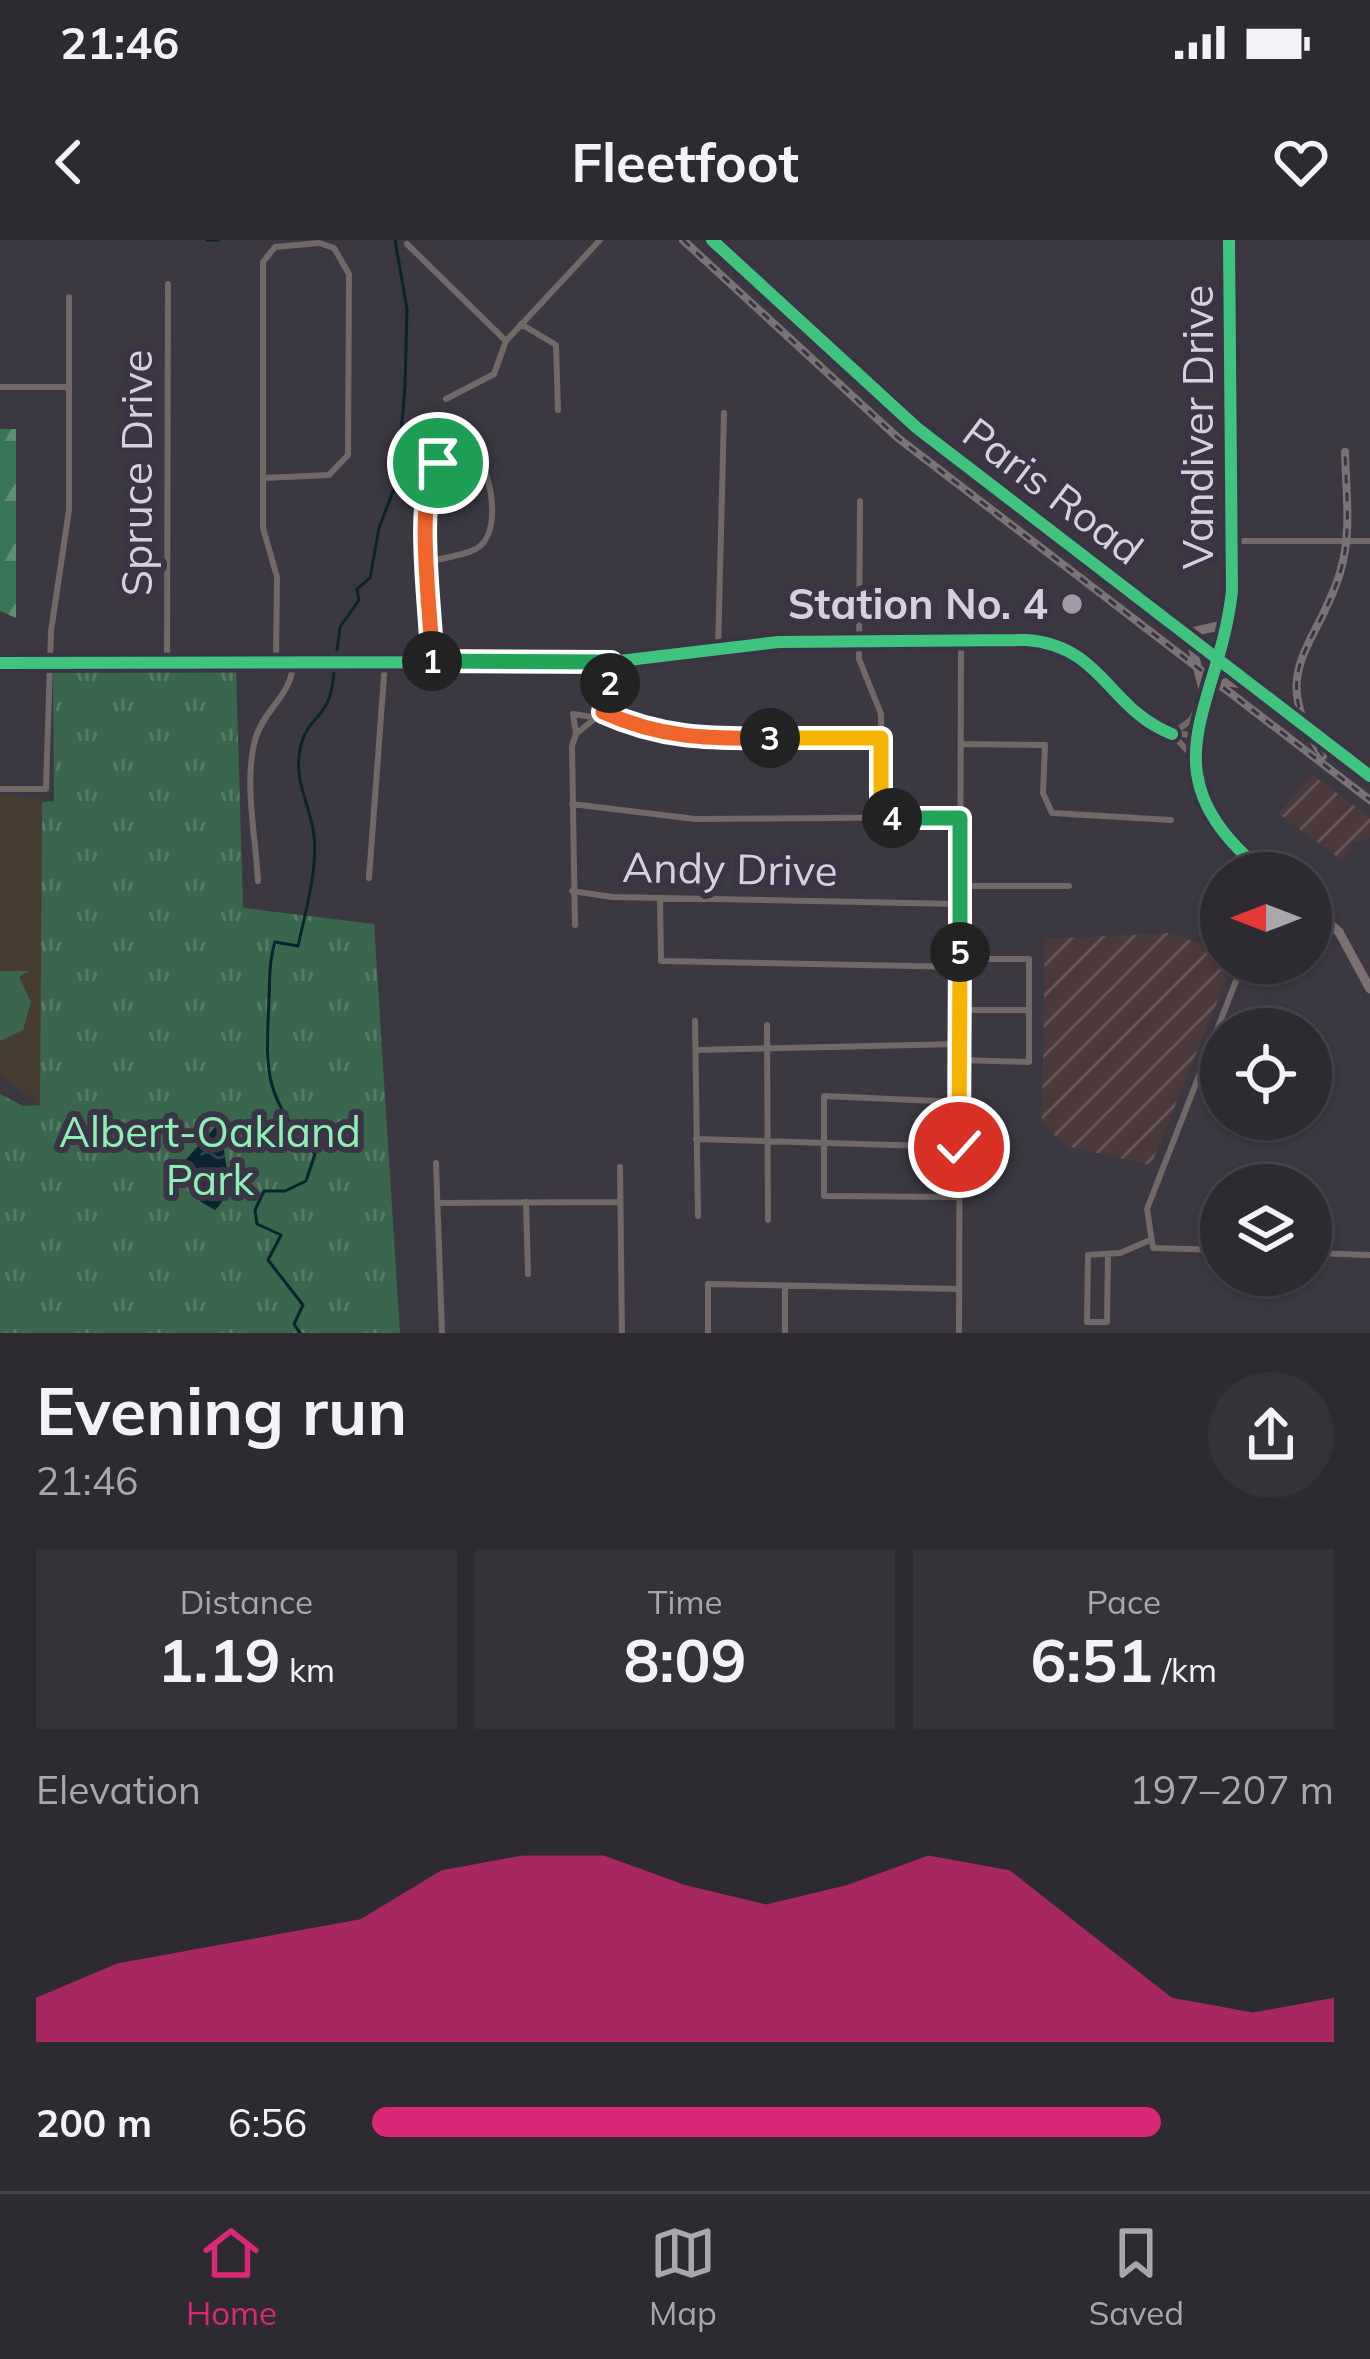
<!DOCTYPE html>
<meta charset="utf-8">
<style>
:root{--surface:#2d2a32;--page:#35323a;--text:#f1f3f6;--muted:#a7a7ac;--line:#48464d;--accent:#db2777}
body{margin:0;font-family:Mulish,sans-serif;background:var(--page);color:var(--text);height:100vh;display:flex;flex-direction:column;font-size:45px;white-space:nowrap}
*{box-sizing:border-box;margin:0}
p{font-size:39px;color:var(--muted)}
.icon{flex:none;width:66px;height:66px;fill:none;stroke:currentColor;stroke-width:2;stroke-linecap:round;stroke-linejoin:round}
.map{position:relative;height:1093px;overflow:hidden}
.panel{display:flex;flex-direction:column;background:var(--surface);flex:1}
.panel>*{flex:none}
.needle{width:78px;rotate:270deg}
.buttons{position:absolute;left:1200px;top:612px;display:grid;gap:24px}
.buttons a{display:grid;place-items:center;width:132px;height:132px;border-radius:50%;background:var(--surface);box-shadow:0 3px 9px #0004,0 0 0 3px var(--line);font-size:60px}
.pin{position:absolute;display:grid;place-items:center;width:102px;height:102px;color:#fff;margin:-51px;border:6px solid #fff;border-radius:50%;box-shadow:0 3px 12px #0007}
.km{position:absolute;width:60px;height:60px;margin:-30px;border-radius:50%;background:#222;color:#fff;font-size:33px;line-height:60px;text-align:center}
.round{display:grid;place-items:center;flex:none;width:126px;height:126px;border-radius:63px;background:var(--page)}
.headline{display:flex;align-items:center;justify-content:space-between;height:204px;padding:0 36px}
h1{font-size:66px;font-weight:700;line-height:90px}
.figures{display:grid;grid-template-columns:repeat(3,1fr);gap:18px;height:204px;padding:12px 36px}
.figures div{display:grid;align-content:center;border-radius:0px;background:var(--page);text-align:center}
.figures b{font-size:60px;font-weight:700}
.figures small{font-size:33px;font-weight:400}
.figures p{font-size:33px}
.chart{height:336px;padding:24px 36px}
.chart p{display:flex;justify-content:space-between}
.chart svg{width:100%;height:216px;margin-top:12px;fill:var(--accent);opacity:.7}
ul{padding:0 36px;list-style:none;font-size:39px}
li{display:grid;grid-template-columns:192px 144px 1fr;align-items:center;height:90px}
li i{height:30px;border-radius:15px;background:var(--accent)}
.status{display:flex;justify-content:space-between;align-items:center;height:84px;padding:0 60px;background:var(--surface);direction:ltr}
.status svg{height:33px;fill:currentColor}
header{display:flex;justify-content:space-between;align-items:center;height:156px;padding:0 36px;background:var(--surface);font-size:54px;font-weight:700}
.dock{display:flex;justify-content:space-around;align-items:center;height:168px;border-top:3px solid var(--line);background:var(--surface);font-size:33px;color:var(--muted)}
.dock a{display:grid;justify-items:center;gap:6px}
.dock .current{color:var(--accent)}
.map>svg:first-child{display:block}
.industrial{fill:url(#industrial-furrows)}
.education{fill:#463d30}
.green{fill:#3b664e}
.forest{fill:url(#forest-firs)}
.park{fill:url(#park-tufts)}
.water{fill:url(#water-ripples)}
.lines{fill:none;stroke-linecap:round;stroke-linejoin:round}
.stream{stroke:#0a242e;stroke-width:3}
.minor{stroke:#726867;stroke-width:6}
.major{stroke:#7d7071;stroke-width:9}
.rail-casing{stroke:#797376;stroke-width:8}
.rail{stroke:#3b3446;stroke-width:3;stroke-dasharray:9;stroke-linecap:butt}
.cycleway-casing{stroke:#3b3446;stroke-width:20}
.cycleway{stroke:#40c37c;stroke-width:12}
.split-1-casing{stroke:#fff;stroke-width:24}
.split-2-casing{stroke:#fff;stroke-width:24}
.split-3-casing{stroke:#fff;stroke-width:24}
.split-4-casing{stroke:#fff;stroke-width:24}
.split-5-casing{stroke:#fff;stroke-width:24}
.split-6-casing{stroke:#fff;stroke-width:24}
.split-1{stroke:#f0652b;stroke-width:15}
.split-2{stroke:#22a559;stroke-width:15}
.split-3{stroke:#f0652b;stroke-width:15}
.split-4{stroke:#f5b400;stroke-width:15}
.split-5{stroke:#22a559;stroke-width:15}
.split-6{stroke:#f5b400;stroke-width:15}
.poi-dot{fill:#9f9ba6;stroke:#3b3446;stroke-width:4.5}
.labels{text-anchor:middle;stroke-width:12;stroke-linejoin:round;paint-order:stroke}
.street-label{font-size:42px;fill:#d4d0dc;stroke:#3b3446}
.poi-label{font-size:42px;font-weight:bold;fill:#d4d0dc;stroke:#3b3446;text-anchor:end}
.park-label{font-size:42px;fill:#8cf1b6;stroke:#3b3446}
</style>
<div class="status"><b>21:46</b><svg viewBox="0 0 49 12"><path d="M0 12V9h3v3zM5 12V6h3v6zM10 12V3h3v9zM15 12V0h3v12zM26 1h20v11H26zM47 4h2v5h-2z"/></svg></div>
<header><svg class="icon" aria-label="back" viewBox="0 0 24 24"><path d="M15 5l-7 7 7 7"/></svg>Fleetfoot<svg class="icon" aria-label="heart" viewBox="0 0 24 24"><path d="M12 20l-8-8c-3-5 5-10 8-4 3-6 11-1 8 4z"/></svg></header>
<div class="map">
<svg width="1370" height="1093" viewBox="0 0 1370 1093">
<defs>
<pattern id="industrial-furrows" width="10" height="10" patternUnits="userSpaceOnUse" patternTransform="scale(3)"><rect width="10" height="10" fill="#4c393b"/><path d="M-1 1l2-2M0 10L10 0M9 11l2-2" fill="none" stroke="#655557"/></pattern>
<pattern id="forest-firs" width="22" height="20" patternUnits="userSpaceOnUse" patternTransform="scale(3)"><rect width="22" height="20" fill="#397655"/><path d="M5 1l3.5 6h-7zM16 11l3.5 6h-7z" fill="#5e8f75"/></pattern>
<pattern id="park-tufts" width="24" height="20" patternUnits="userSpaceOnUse" patternTransform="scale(3)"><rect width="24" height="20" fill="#3b664e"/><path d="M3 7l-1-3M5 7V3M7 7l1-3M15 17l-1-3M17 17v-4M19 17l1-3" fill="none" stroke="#567b67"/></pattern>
<pattern id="water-ripples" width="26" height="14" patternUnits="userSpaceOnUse" patternTransform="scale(3)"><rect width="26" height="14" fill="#0a242e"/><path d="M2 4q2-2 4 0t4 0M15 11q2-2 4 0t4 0" fill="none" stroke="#2d434c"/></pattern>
</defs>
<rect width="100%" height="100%" fill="#3c3842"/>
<!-- industrial -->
<path class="industrial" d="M1311,534L1370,577V597L1350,604L1353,609L1341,620L1279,574Z
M1170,693L1221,712V723H1233L1151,925L1065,906L1042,883L1045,699Z"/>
<!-- education -->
<path class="education" d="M0,555L41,559L40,866L0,834Z"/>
<!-- green -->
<path class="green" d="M0,731H30L19,737L31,762L23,790L0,801Z"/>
<!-- forest -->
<path class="forest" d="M0,189H16V378L0,371Z"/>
<!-- park -->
<path class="park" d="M236,428L243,668L374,684L400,1093H0V854L23,866L40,865L42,562L54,561L53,434L59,429Z"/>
<!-- water -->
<path class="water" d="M217,885L222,887C220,914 240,948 215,970L201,962L181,925Z"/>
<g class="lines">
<!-- stream -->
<path class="stream" d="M207,0H218
M337,410L340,387L359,360L357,349L370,338L379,288L397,241L405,146L407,69L395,0
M300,1093L294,1084L303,1065L268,1020L281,995L257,984L255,970L264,951H285L306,941L315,914C262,854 266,832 269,758C270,738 269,721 275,702L298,706C305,674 318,628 314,595C310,563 292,540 301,505C308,475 331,480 334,432"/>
<!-- minor -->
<path class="minor" d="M407,4L506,101
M521,84L556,105L558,170
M0,147H68
M446,159L494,134L506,101L600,0
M263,238L329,235L348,215L349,34L334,8L319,3L275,7L263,22V288L277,337L276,421
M860,261L859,419L881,474V576
M1232,301H1370
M429,321C444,318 462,316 476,309C501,295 493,240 479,220L447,218C411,237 432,379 432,422
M718,411L724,173
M167,422L168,44
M0,423L611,422L778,402L1027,400C1111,406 1112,489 1196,496
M603,472L667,496L881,498
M576,494L573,474L592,477
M1172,494L1191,480L1203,458
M1175,497L1194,518
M962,504L1045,505L1043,553L1052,573L1171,580
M0,549H46L51,391L69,270V57
M572,564L695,579L960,577
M369,638L385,422
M258,641C256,598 243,539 256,497C265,468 293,454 293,422
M959,646H1069
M572,651L612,657L958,664
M660,658L661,721L960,727
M575,685L572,506L576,494L603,472L611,422
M960,770H1029
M695,781L698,976
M767,785L768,980
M696,810L959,804
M959,820L1029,822V719H960
M696,899L959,907
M436,923L442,1093
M620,927L622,1093
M958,957L824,956V856L959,862
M526,962L528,1034
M438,963L620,962
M1221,1010L1153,1008L1147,969L1243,723
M1311,1013L1370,1015
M1108,1014L1107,1082H1087L1088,1015L1120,1013L1148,1001
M708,1093V1044L959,1049
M785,1093V1046
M959,1093L961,401"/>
<!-- major -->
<path class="major" d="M712,0L917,188L1370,536
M1229,0L1232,351C1219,470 1141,532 1265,633
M1187,393L1228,384
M1191,402L1204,453L1227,442L1246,444
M1311,668L1339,692L1370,749"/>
<!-- rail casing -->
<g class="rail-casing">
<path id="rail" d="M683,0L898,198L1370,560
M1323,516C1265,431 1317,408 1340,333C1352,294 1346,253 1345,212"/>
</g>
<!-- rail -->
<use href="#rail" class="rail"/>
<!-- cycleway casing -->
<g class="cycleway-casing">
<path id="cycleway" d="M712,0L917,188L1370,536
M1229,0L1232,351C1219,470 1141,532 1265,633
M0,423L611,422L778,402L1027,400C1103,406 1108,469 1172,494"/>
</g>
<!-- cycleway -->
<use href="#cycleway" class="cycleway"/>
</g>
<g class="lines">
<!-- split-1 casing -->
<g class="split-1-casing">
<path id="split-1" d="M432,421C432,375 413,256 438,223"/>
</g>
<!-- split-2 casing -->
<g class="split-2-casing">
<path id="split-2" d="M432,421L611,422L610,443"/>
</g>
<!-- split-3 casing -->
<g class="split-3-casing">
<path id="split-3" d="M610,443L603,472C660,498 708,499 770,498"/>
</g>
<!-- split-4 casing -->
<g class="split-4-casing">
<path id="split-4" d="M770,498H881V578H892"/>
</g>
<!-- split-5 casing -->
<g class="split-5-casing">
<path id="split-5" d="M892,578H960V712"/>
</g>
<!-- split-6 casing -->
<g class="split-6-casing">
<path id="split-6" d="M959,907L960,712"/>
</g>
<!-- split-1 -->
<use href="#split-1" class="split-1"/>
<!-- split-2 -->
<use href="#split-2" class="split-2"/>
<!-- split-3 -->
<use href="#split-3" class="split-3"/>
<!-- split-4 -->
<use href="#split-4" class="split-4"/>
<!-- split-5 -->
<use href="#split-5" class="split-5"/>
<!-- split-6 -->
<use href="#split-6" class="split-6"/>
</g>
<!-- markers -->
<circle class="poi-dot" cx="1072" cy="364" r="12"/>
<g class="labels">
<!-- street labels -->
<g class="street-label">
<text transform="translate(1198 187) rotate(-90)" y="15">Vandiver Drive</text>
<text transform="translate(137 233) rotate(-90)" y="15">Spruce Drive</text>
<text transform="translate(1053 251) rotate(37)" y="15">Paris Road</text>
<text transform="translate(730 629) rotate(1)" y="15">Andy Drive</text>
</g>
<!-- poi labels -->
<g class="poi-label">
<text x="1048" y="379">Station No. 4</text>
</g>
<!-- park labels -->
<g class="park-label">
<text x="210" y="907">Albert-Oakland<tspan x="210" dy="48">Park</tspan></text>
</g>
</g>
</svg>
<div class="buttons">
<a><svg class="needle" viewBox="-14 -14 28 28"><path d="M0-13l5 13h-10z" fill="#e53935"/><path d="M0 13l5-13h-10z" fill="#a7a7ac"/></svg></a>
<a><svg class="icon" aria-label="locate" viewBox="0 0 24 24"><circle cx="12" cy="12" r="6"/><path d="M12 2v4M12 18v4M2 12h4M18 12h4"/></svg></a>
<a><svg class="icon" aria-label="layers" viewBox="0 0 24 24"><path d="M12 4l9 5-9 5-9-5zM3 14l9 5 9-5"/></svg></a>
</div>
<div class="pin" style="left:438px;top:223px;background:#1e9e55"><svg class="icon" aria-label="arrive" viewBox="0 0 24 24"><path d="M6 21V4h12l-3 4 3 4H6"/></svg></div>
<div class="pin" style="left:959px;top:907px;background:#d93025"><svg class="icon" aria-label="check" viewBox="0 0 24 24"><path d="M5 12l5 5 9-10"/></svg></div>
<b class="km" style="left:432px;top:421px">1</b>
<b class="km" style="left:610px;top:443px">2</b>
<b class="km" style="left:770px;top:498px">3</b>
<b class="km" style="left:892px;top:578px">4</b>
<b class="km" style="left:960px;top:712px">5</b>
</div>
<section class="panel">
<div class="headline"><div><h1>Evening run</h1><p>21:46</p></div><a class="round"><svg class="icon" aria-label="share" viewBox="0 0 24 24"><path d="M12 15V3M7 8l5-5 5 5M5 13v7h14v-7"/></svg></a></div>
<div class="figures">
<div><p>Distance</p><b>1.19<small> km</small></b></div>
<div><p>Time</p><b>8:09</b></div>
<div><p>Pace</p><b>6:51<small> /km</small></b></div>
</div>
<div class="chart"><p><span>Elevation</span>197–207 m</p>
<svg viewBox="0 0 160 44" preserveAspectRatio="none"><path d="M0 44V35L10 28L20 25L30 22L40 19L50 9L60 6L70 6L80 12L90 16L100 12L110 6L120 9L130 22L140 35L150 38L160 35V44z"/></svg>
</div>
<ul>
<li><b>200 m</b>6:56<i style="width:82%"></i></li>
</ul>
</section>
<nav class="dock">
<a class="current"><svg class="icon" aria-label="home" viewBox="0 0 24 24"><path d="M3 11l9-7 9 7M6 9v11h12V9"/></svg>Home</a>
<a><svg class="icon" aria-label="map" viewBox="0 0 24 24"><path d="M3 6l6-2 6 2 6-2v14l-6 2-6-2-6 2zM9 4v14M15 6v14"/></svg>Map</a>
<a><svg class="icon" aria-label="saved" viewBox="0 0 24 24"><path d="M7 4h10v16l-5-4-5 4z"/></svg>Saved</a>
</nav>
